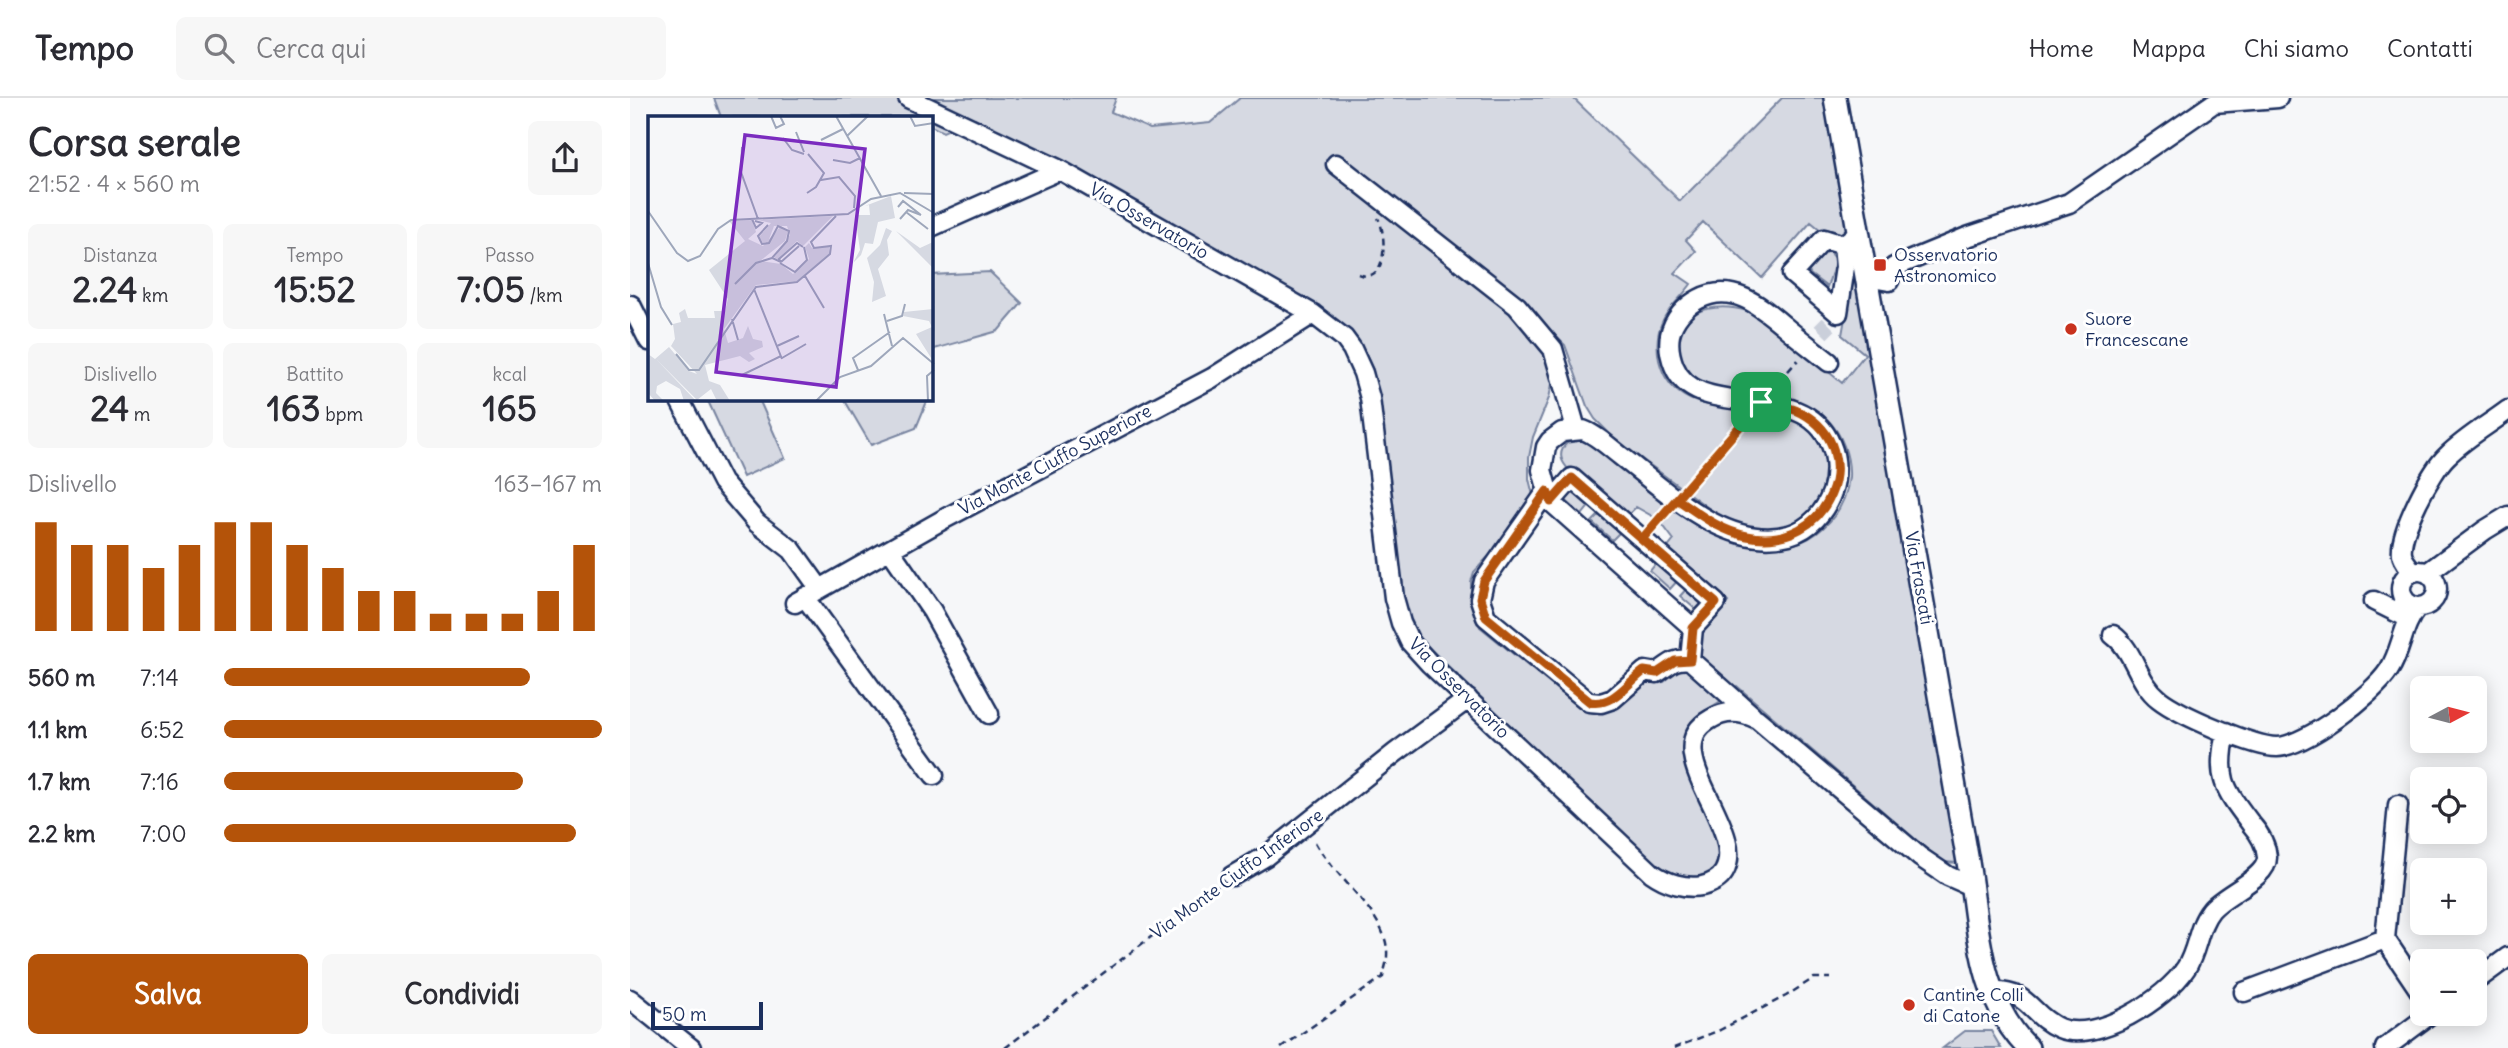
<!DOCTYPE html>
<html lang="it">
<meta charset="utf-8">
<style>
:root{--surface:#fff;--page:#f7f7f7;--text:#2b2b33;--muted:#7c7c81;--line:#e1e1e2;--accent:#b45309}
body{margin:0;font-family:Delius,sans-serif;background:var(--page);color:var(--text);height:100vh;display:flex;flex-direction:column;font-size:26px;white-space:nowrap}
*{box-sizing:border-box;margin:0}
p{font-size:23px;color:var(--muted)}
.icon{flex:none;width:38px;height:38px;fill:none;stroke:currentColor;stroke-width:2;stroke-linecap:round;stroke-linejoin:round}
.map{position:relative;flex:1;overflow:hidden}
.side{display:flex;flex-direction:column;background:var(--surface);width:630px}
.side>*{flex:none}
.needle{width:46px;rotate:83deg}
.controls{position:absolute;left:1780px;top:578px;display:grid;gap:14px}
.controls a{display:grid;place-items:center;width:77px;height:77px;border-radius:10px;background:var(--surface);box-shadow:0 4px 18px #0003;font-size:35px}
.scale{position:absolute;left:21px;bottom:18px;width:112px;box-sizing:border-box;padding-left:7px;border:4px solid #1b2f5e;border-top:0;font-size:19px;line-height:24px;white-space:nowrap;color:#1b2f5e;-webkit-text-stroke:5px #fff;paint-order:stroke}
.pin{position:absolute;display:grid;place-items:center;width:60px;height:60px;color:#fff;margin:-30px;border-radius:14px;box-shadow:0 4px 10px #0006}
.round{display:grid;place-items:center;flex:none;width:74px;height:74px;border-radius:10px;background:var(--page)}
.overview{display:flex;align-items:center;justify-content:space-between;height:119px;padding:0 28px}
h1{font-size:38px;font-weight:700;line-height:52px}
.figures{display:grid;grid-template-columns:repeat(3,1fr);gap:10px;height:119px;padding:7px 28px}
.figures div{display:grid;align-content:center;border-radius:10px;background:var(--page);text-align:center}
.figures b{font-size:35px;font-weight:700}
.figures small{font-size:19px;font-weight:400}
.figures p{font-size:19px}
.chart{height:196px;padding:14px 28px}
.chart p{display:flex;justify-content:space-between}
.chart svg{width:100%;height:126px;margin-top:7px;stroke:var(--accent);stroke-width:6}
.action{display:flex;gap:14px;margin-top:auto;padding:14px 28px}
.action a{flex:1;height:80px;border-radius:10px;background:var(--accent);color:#fff;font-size:28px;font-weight:700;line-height:80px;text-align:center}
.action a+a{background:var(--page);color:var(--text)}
ul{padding:0 28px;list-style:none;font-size:23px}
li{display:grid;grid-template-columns:112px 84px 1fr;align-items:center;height:52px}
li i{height:18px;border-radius:9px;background:var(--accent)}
header{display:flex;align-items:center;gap:42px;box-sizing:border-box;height:98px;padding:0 35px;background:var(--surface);border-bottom:2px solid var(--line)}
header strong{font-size:33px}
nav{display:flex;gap:38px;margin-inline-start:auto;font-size:24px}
.search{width:490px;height:63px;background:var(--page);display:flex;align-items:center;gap:18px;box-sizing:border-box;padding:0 24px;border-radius:10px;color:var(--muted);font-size:26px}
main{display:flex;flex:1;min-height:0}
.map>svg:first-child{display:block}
.green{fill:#d6d9e2;stroke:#7884a0;stroke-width:2}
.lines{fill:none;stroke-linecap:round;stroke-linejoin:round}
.minor-tunnel{stroke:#cacfda;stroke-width:18;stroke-dasharray:18 9;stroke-linecap:butt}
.minor-casing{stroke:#1b2f5e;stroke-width:23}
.major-casing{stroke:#1b2f5e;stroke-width:26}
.path{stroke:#1b2f5e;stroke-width:2.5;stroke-dasharray:7 5;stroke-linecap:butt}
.minor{stroke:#fff;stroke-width:18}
.major{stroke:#fff;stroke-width:21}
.route-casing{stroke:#fff;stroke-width:14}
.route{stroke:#b45309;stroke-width:9}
.poi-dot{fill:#c8321e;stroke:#fff;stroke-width:2.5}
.labels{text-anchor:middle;stroke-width:6;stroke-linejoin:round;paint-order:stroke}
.street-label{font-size:18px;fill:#1b2f5e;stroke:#fff}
.poi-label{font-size:18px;fill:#1b2f5e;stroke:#fff;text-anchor:start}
.inset-road{fill:none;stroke:#9ea7bb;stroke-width:2}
.view{fill:#7b2cbf;fill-opacity:0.15;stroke:#7b2cbf;stroke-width:3.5}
.inset-edge{fill:none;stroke:#1b2f5e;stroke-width:3.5}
</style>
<header>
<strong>Tempo</strong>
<div class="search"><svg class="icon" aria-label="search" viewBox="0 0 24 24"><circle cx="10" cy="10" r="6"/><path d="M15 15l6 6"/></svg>Cerca qui</div>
<nav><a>Home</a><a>Mappa</a><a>Chi siamo</a><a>Contatti</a></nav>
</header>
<main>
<section class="side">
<div class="overview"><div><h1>Corsa serale</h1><p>21:52 · 4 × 560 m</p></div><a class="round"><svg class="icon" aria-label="share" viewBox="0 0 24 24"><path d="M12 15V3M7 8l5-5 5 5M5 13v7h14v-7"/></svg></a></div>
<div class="figures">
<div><p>Distanza</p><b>2.24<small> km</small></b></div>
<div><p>Tempo</p><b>15:52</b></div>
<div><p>Passo</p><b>7:05<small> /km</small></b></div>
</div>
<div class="figures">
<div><p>Dislivello</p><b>24<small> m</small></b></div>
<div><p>Battito</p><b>163<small> bpm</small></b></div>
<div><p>kcal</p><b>165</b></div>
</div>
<div class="chart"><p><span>Dislivello</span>163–167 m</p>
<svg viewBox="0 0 160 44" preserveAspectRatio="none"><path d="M5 44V6M15 44V14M25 44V14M35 44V22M45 44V14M55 44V6M65 44V6M75 44V14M85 44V22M95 44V30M105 44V30M115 44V38M125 44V38M135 44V38M145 44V30M155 44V14"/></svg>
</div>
<ul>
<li><b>560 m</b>7:14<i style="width:81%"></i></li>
<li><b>1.1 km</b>6:52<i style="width:100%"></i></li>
<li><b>1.7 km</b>7:16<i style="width:79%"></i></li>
<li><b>2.2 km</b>7:00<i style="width:93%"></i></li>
</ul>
<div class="action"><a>Salva</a><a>Condividi</a></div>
</section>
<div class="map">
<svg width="1878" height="950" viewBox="0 0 1878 950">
<rect width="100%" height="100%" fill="#f6f7f9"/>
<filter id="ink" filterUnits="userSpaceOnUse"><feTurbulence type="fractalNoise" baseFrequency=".0143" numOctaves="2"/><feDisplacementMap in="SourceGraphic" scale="14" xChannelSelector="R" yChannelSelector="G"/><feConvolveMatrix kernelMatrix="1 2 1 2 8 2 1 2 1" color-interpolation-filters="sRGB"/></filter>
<g filter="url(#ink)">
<!-- green -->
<path class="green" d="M84,0H486L481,14L520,31L580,25L610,0H943L1050,103L1152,0H1200L1224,132L1217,137L1194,130L1192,133L1181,124L1132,180L1073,124L1056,142L1066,153L1045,175L1061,186C1053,198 1041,207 1034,220C1027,233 1026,247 1029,262C1049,346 1171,277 1196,359C1200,371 1198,390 1193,401C1188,412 1171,423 1162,431L1120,432L1088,417L986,342L965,321L957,308L935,247L916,229L914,246L924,277L919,300L903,339L899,359V381L904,401L891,423L844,474L841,484V506L850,529L950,610L958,613H974L1016,582L1034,584L1049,571L1056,570L1061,575L1063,573L1094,601L1067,618L1057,633L1054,651L1093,740L1087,774L1063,784L1031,772L790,541L777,517L772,503L743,272L728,241L709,223L493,97L345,20L313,34L301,28V19H91Z
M1196,154H1199L1206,162L1197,189L1180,176L1179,173Z
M360,174L392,205L368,233L301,252V177Z
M1222,181H1225L1240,249L1329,765L1312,764L1107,588L1104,591L1065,556L1066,540L1098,504L1036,452L1044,442L1029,422L1006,409L996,419L940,373C931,364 927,355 937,345L951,342C983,357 1011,382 1040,401C1057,412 1077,421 1096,430C1106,436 1118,444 1129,447C1151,453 1177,445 1193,430C1208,417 1217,399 1219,379C1220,358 1212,336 1197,321C1159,283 1090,306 1059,276C1051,269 1048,258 1048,248C1047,204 1101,203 1130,218C1139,222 1147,232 1155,238C1174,253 1193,269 1212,285L1235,256L1212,237Z
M84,301H129L155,360L113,379L78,303Z
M214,301H298L286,330L241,347Z
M940,389L960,407L952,417L932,399Z
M971,415L991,433L982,442L962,424Z
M1028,463L1049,481L1040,491L1020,473Z
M1059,488L1079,506L1071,516L1050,498Z
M1335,933H1361L1371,950H1313Z"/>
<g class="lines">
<!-- minor-tunnel -->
<path class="minor-tunnel" d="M1191,234L1199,226"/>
<!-- minor casing -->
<g class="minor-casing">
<path id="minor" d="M278,0L430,72L683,216L714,240L722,251L733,275L740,300L764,500L771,525L780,544L800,566L1022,775C1036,785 1055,791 1072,788C1081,786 1090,781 1094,774C1119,730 1024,653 1081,621C1096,612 1111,613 1127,621L1290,759L1318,778L1343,789
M706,66L887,208L923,251L946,331
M301,129L430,72
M1213,147L1215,169L1208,215L1162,176L1194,141L1213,147L1228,135
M1236,179L1259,183L1264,169L1337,139L1439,105L1584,5L1648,0
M1,207L19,243
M49,301L92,384L127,425L162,452L190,491
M917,393L854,483L850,501L856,519L959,604L971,605L983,601L1015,573L1027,575C1038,568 1045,559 1060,562L1122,617
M921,404L942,380L1086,505L1063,530L1060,562
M260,452L302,513L359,616
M1771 491a18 18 0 1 1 36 0a18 18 0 1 1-36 0Z
M1783,474C1779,468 1773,463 1772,456C1769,434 1801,373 1817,358C1835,340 1858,327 1878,312
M1797,475L1855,432L1878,418
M175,499L304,677
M1744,503L1778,520
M165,505L314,421L582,280L683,216
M1063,530L921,404L912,372L916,349L920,343L932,334L953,332C967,337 980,350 992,359C1037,394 1097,453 1159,437C1180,431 1195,414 1202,394C1207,379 1207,361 1201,347C1173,278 1067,326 1044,268C1040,258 1038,248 1040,237C1043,222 1055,208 1069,201C1102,184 1129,207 1153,227C1168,240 1184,252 1199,264
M1483,537C1505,553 1507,584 1529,601C1548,616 1623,649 1647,649C1676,648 1743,597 1759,572C1772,552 1772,527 1787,510
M1768,707L1755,841L1792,896
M602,778L636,758L765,655L838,601
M1844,884L1878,859
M1362,894C1400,892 1399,917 1429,930C1466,946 1536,901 1556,870C1568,852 1567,829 1581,812C1594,796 1638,780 1637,759C1636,746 1629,735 1621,726C1594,690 1586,681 1596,634
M1614,894L1755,841
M0,901L61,950
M1755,950L1802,915"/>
</g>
<!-- major casing -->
<g class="major-casing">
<path id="major" d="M1205,0L1338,764C1349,830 1348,900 1398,950"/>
</g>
<!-- path -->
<path class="path" d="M728,176C758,188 757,136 748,120
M1142,291L1168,262
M1058,389L1117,320
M1023,428L1035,415
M375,950L588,788
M651,950L753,879C754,872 757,865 757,858C760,816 699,776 683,740
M1044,950L1090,932L1156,898L1184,880H1200"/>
<!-- minor -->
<use href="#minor" class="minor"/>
<!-- major -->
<use href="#major" class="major"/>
</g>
</g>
<g class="lines" filter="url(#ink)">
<!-- route casing -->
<g class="route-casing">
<path id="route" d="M1131,304L1012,441L942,380L921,404L917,393L854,483L850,500L856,519L960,604C984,608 996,586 1014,573L1027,575L1045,563L1060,562L1063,530L1086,505L1012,441L1047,401C1069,416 1090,433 1117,438C1199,455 1240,352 1172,315C1159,308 1145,307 1131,304"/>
</g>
<!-- route -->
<use href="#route" class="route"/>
</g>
<!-- markers -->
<g class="poi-dot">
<rect x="1243" y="160" width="14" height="14" rx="3.5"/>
<circle cx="1441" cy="231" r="7"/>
<circle cx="1279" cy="907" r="7"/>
</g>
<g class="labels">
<!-- street labels -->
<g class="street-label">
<text transform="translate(519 123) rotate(30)" y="6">Via Osservatorio</text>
<text transform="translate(425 362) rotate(-28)" y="6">Via Monte Ciuffo Superiore</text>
<text transform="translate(1289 480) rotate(80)" y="6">Via Frascati</text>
<text transform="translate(829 590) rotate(45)" y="6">Via Osservatorio</text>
<text transform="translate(607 776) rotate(-36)" y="6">Via Monte Ciuffo Inferiore</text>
</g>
<!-- poi labels -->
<g class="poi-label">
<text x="1264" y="163">Osservatorio<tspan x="1264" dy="21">Astronomico</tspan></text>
<text x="1455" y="227">Suore<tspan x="1455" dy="21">Francescane</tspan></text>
<text x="1293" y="903">Cantine Colli<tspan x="1293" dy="21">di Catone</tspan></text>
</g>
</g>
<!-- overview -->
<g transform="translate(18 18)">
<rect width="285" height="285" fill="#f6f7f9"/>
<path d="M243,80L247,102L230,106L225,128L217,127L213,139L205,147L212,134L207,99H222L221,89L217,90ZM185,100L155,130L149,125L130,143L126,142L142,119L139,110H126L120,126L115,127L111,121L123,107L110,104ZM104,104L108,116L100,123L115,130L133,110L140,115L137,125L112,145L133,148L145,158L161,143L157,131L161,127L164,132L181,130L182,137L149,165L108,169L76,213L80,227L95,222L100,210L105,223L114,225L115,231L101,237L107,243L101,246L92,240L57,249L61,265L72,269L82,285H69L63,273L49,284L8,243L48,285H36L32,273L18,265L9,270L8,277L15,284L7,285L0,277V238L7,243L21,231L41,255L49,258L23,230L27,223L25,208L33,206L31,197L37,193L40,202H67L66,195H77L80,183L61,154L97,125L81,105ZM238,112L244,115L239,124L241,139L230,153L238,180L224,186L226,166L219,142L232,129ZM248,115L272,132L285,126V152ZM285,193V245L268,218L284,211L281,205L255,200L256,196Z" fill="#d6d9e2"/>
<path class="inset-road" d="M123,0L128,12L136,8L132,0M188,0L233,80M262,0L267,10L286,7M148,16L156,36M199,20L220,0M135,22L144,34L156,38M173,24L195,13M94,31L93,56L110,103M185,44L202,47L212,42M173,64L191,61L207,80L206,92M159,77L168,71L176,57L160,38M256,77L286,78M250,91L255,85L273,99M0,95L29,137L40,145L52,140L70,113L83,104L200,98L223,83L252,77L286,97M258,96L280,113M104,103L108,112L114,107L107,105M252,103L260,94L273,99M120,109L110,120L114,128L121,127L130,110L141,115L139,125L124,142L133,146M133,146L131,143L149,127L155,131M133,146L151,130M0,147L13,191L24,209M132,147L147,156L159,144L156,131M157,160L176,192M87,168L108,147L124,142M106,173L134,243M236,198L244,230M84,203L90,224M239,205L254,200L257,188M129,230L151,220M28,238L41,254H51L108,171L149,166L182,138L183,130L166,132L163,126L188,100M134,242L158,228M210,254L205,242L242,216M94,259L133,240M168,285L192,261L223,250L255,222L286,248M280,285L279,260L286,254"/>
<path class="view" d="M97,19L217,33L188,271L68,256Z"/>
<rect width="285" height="285" class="inset-edge"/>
</g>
</svg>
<div class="controls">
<a><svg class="needle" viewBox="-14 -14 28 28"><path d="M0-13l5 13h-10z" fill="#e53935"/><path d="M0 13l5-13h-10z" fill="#7c7c81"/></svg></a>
<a><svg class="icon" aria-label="locate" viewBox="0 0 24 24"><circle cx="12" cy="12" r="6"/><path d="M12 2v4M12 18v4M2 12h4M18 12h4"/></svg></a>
<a>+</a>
<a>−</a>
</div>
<div class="scale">50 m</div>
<div class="pin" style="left:1131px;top:304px;background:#1e9e55"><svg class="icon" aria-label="arrive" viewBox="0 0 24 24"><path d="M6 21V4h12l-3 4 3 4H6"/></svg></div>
</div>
</main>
